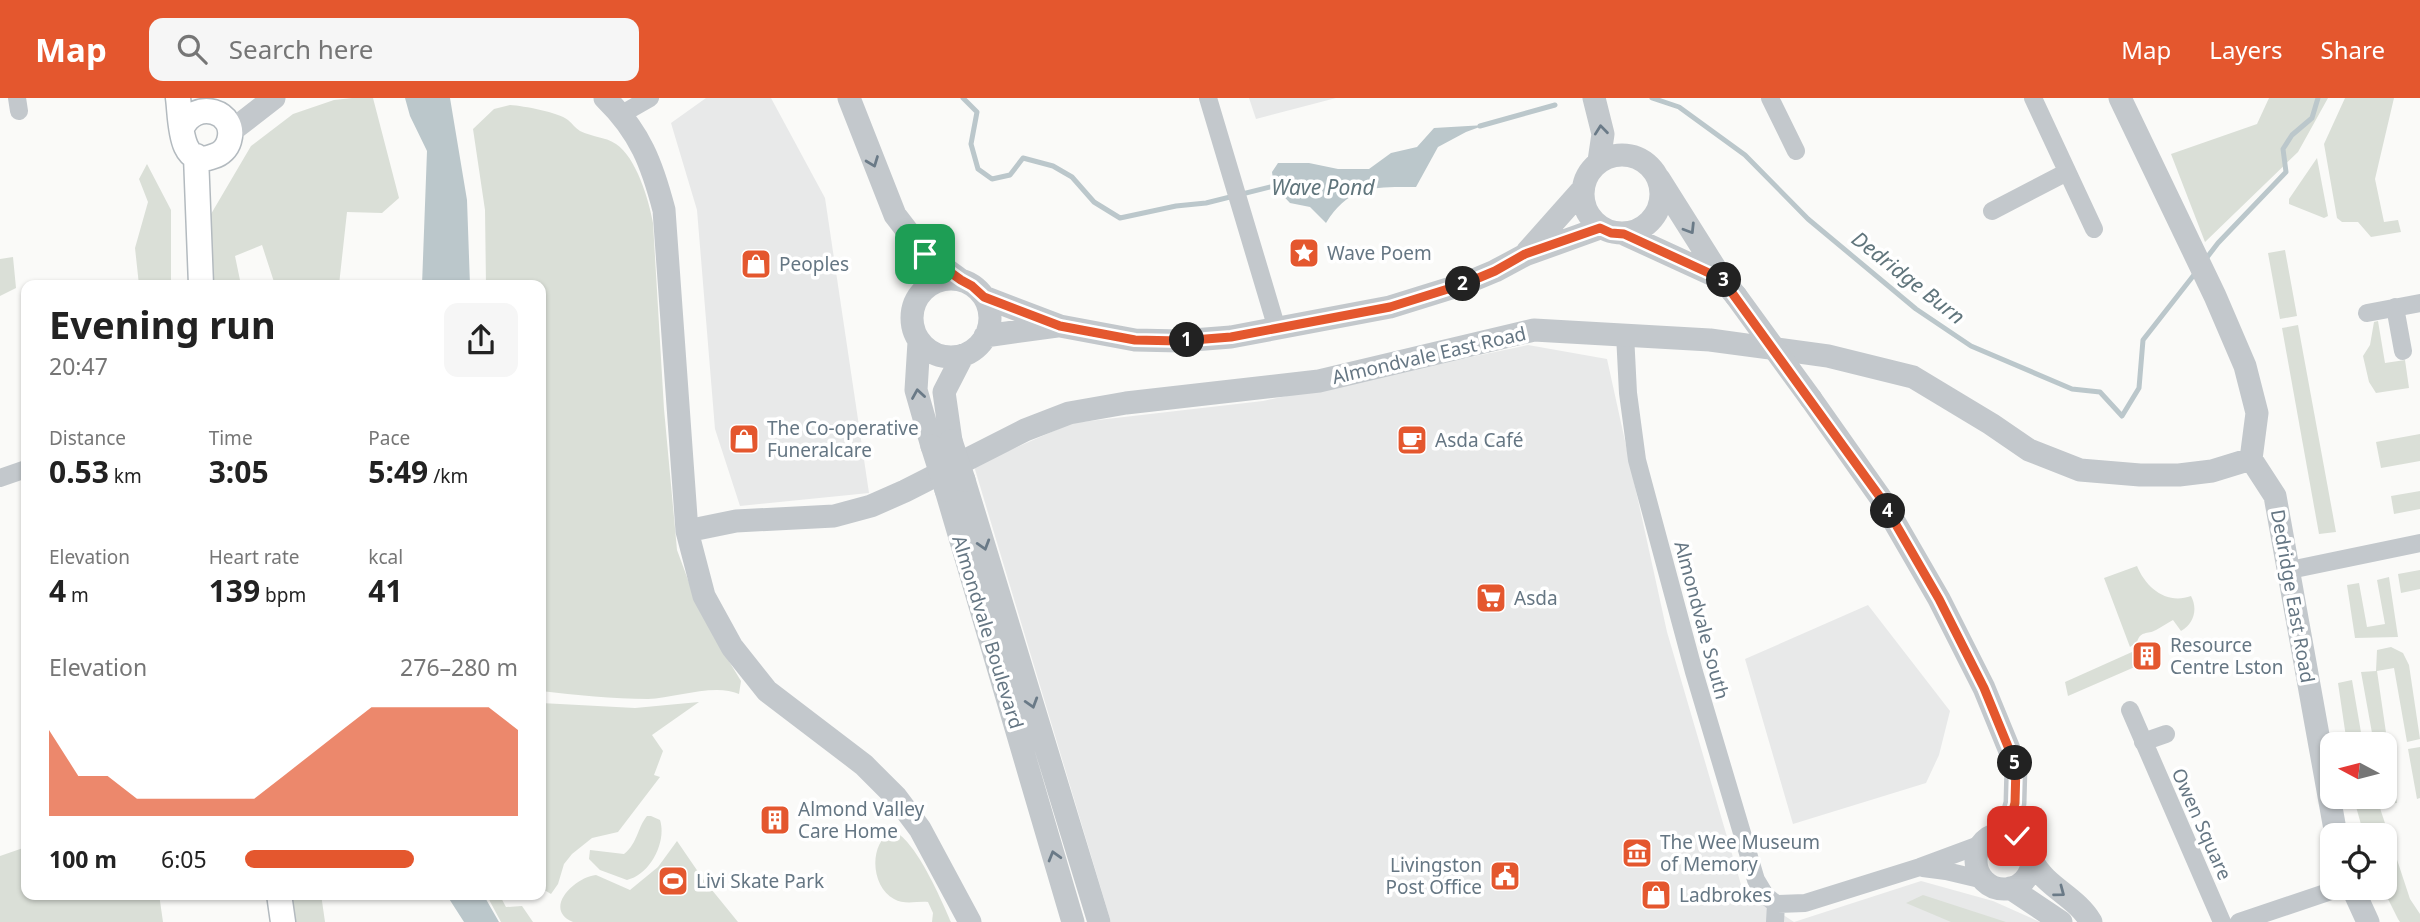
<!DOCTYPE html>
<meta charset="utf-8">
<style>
:root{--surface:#fff;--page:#f6f6f6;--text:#222;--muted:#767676;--accent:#e4572e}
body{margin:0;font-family:"Noto Sans",sans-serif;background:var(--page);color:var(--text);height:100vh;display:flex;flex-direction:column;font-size:26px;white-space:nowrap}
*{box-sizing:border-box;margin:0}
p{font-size:23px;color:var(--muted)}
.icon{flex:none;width:38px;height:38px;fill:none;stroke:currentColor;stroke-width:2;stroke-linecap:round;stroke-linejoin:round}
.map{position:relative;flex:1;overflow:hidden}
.details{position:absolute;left:21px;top:182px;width:525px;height:620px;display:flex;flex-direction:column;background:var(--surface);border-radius:14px;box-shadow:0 2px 5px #0004}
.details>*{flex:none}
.needle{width:46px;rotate:277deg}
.controls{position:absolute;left:2320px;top:634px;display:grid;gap:14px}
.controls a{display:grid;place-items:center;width:77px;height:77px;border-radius:14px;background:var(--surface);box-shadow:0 2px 5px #0004;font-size:35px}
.pin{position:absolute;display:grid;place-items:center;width:60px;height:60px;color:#fff;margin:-30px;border-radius:14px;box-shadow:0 4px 10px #0006}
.km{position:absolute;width:35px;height:35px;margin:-18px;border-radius:50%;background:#222;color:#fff;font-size:19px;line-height:35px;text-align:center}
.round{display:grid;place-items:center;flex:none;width:74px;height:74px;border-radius:14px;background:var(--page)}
.summary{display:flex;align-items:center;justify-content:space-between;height:119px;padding:0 28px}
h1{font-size:38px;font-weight:700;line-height:52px}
.figures{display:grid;grid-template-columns:repeat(3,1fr);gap:10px;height:119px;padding:7px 28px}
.figures div{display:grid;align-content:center}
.figures b{font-size:30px;font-weight:700}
.figures small{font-size:19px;font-weight:400}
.figures p{font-size:19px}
.chart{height:196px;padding:14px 28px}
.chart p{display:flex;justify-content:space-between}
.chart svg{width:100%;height:126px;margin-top:7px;fill:var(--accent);opacity:.7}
ul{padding:0 28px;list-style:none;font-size:23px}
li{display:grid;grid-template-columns:112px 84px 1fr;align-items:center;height:52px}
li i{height:18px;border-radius:9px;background:var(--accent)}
header{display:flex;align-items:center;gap:42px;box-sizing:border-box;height:98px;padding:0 35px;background:var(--accent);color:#fff}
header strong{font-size:33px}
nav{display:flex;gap:38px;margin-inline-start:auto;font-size:24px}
.search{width:490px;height:63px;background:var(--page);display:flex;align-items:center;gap:18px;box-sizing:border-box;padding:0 24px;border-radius:14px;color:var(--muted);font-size:26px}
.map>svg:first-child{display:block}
.built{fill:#e8e9e9}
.green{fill:#dadfd7}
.water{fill:#bbc7cb}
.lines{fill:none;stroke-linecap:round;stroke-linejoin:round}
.stream{stroke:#bbc7cb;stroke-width:5}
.secondary-casing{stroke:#b3babf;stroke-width:27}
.minor{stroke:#c3c8cc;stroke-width:18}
.tertiary{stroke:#c3c8cc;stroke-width:23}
.secondary{stroke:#fff;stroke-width:24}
.tertiary-bridge{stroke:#c3c8cc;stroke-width:23}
.oneway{stroke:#6a7a87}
.route-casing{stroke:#fff;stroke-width:14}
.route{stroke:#e4572e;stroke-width:9}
.labels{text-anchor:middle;stroke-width:7;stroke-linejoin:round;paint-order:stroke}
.poi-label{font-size:19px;fill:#657683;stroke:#fff;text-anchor:start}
.street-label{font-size:19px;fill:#657683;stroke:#fff}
.water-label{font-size:21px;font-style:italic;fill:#60757c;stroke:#fff}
</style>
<header>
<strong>Map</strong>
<div class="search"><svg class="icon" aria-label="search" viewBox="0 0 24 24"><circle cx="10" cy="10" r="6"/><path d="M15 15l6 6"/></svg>Search here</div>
<nav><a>Map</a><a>Layers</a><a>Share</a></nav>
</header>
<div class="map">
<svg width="2420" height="824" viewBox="0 0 2420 824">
<rect width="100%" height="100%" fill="#fafaf8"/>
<!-- built -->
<path class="built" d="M706,0H771L825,100L869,395L740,408L715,331L697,112L671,25Z
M1249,0H1336L1256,21Z
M1528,247L1607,261L1667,534L1742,790L1794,824L1921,783L1993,803L2040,824H1111L974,368L1072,325L1263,303Z
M1868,507L1950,613L1939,657L1926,685L1793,726L1745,561Z"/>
<!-- green -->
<path class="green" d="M352,0H373L399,100L382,115L347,114L339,187H275L262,147L235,158L241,187H208L206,170L211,116L251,48L293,16L334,2Z
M2269,0H2328L2298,54L2205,144L2171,56L2257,26Z
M2345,0H2394L2375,81L2384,124L2398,122L2401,134L2371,139L2358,124H2342L2337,120L2324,46Z
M510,7C524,8 558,14 568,22C573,26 575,30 580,33C592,39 606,39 616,46C636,59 649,102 653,125L664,311L677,452L694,498L713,537L741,583L739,596C715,585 675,600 648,601C613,601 576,597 541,593V187H486L485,112L473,31L494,11Z
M2317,60L2328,118L2324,120L2289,106V101Z
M147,66L171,112V187H139L135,150L148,104L139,81Z
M2285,152L2297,218L2280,221L2268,155Z
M13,159L16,190L0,198V161Z
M2378,223L2385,265L2405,262L2409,290L2376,295L2369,284L2363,258L2370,247L2374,224Z
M2298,227L2336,434L2319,436L2282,230Z
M2420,336V363L2381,370L2376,344Z
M2420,393V411L2394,416L2391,398Z
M2137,468C2146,490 2167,507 2191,498C2198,511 2194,526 2181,533L2173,522C2167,525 2162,529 2156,532C2147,537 2141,532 2137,544L2130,549L2104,480Z
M2420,472V491L2401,495L2398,476Z
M2389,479L2398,539L2355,540L2347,487L2359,485L2367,529L2385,526L2377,482Z
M2391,549L2403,555L2409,567L2420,641L2407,644L2394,570L2377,573L2388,648H2385V646H2374L2361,574L2376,573L2377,552Z
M2132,554L2137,568L2068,598L2065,584Z
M2352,582L2363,646H2347L2338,585Z
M699,604L652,637L663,653L654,677L660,679L618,734L592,740L572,756L564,766L558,786L551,796L541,790V605L635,610Z
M2420,649V700L2417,701L2408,651Z
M2390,657L2397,705L2387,706L2385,658Z
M2353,698H2376L2410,801L2420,816V824H2400L2398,821L2382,789H2385V737H2364Z
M647,718H651L660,722C667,744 650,777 627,782L600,772L589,761L590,752L624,756C638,745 637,730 647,718Z
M892,733C914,738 942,803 951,824H932L933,815L928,804C917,803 904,807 894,801C871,789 868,746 892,733Z
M677,743L703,781L738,824H573C542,811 575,779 596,777L630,792L658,769Z
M26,749V796H159L163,824H0V758Z
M290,796H321L325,824H294Z
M486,796H499L506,809L522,808L533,824H501Z
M1923,797L2006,824H1951L1906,805Z"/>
<!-- water -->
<path class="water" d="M405,0H450L467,102L470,187H422L427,53L410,18Z
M1485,27L1466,34L1438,49L1416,89C1376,89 1350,86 1326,125L1310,109L1290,105L1274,88L1272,74L1278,65H1309L1338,71H1369L1391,55L1417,49L1434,30Z
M446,796H483L499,824H464Z"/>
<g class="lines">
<!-- stream -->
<path class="stream" d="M963,0L977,14L971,46L978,71L992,81L1010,77L1023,60L1053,68L1072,79L1094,104L1120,120L1176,108L1206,105L1274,88L1280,89
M1652,0L1679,9L1745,57L1808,121L1916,211L1971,248L2072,291L2100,294L2122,318L2139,290L2143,242L2197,173
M1480,28L1555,7
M2205,162L2218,145L2286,74L2283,51L2292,37L2312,20L2318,0"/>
<!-- secondary casing -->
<g class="secondary-casing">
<path id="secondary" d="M178,0C181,20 178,73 214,58C221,56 227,50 229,43C238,13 195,0 182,30
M196,58L201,187
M279,796L283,824"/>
</g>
<!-- minor -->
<path class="minor" d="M17,0L19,13
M1208,0L1277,231
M1770,0L1796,53
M2033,0L2094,131
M622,16L650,0
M1992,113L2067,74
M2395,209L2403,253
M2367,215L2420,205
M1625,236L1628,295L1637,362L1694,574L1756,782L1765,797L1776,806L1805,805L1920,769L1982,746
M0,380L26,371
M2290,472L2420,445
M2130,612L2222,824
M2143,644L2166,636
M1923,770L1946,773L1984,782
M1775,824L1776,806
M2239,824L2343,789"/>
<!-- tertiary -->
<path class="tertiary" d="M605,0C640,34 652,66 664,112L687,433L704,498L732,549L767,593L864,667L896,699L920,731L970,824
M849,0L895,117L925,156L961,182
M1594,0L1603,36L1599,63
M2120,0L2215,198L2245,268L2257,315L2251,361L2275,398L2336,737
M230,34L274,0
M1583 96a39 39 0 1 1 78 0a39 39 0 1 1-78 0Z
M1659,81L1722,181L1736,198
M1624,136L1722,181
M1527,154L1583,91
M912 220a39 39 0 1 1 78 0a39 39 0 1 1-78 0Z
M984,199L1060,228L1135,242L1180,243L1231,239L1390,209L1464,186L1495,173L1525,157L1600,130
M985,238L1057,228
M919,244L916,292L932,348
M1811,301L1880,399L1939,501L1984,590L2016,668L2015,705L2007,735
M951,343L944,294L963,257
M964,382L1099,824
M946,392L1073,824
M687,433L736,423L834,418L871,408L905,393L1025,332L1069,315L1126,305L1319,283L1534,232L1710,242L1828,258L1913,279L1991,326L2029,352L2080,372L2140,377H2179L2212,373L2251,361
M1976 763a28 28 0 1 1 56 0a28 28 0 1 1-56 0Z
M2032,762C2045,789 2076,798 2091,824
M2352,789L2368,824
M2010,790L2061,824"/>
<!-- secondary -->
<use href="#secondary" class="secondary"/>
<!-- tertiary-bridge -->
<path class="tertiary-bridge" d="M1736,198L1811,301
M951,343L964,382
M932,348L946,392"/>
</g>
<!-- one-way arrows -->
<defs><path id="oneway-chevron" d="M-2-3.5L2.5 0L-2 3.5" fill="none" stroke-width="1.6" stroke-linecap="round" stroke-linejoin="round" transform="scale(1.75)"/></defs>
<g class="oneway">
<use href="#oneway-chevron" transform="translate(1601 32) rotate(-96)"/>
<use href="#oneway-chevron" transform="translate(873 64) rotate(69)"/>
<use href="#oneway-chevron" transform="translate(1690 131) rotate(58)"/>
<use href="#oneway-chevron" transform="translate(918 296) rotate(-99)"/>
<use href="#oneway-chevron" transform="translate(984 447) rotate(73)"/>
<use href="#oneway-chevron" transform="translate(1032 605) rotate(73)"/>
<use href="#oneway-chevron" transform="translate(1054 758) rotate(-106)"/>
<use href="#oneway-chevron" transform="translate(2060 794) rotate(37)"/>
</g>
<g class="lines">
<!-- route casing -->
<g class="route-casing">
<path id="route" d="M925,156L961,182L972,188L984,199L1060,228L1135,242L1180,243L1231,239L1390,209L1464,186L1495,173L1525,156L1600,130L1611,135L1624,136L1722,181L1880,399L1939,501L1984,590L2016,668L2015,705L2007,735L2017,738"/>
</g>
<!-- route -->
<use href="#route" class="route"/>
</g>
<!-- icons -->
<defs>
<g id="sight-square" transform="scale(1.575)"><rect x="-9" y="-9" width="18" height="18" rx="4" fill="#e4572e" stroke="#fff"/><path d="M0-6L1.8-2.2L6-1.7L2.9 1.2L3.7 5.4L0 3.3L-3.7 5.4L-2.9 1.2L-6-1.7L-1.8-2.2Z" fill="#fff"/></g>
<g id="shop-square" transform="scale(1.575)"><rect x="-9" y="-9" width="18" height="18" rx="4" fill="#e4572e" stroke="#fff"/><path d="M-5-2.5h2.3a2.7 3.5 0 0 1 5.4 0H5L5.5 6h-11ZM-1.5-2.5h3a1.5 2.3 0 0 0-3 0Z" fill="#fff"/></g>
<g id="cafe-square" transform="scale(1.575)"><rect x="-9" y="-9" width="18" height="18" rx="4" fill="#e4572e" stroke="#fff"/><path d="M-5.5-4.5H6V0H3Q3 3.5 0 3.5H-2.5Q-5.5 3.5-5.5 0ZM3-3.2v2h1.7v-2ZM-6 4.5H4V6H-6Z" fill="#fff"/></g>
<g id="supermarket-square" transform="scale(1.575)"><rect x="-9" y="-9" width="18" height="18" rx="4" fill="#e4572e" stroke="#fff"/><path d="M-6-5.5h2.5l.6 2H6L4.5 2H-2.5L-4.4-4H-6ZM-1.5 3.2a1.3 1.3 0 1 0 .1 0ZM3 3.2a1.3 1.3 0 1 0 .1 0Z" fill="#fff"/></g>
<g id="building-square" transform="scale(1.575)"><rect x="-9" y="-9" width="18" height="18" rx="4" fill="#e4572e" stroke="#fff"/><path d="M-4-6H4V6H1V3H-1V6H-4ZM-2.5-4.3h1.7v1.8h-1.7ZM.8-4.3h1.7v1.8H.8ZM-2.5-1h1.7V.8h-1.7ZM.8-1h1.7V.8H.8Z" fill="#fff"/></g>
<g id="museum-square" transform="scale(1.575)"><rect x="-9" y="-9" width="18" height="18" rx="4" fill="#e4572e" stroke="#fff"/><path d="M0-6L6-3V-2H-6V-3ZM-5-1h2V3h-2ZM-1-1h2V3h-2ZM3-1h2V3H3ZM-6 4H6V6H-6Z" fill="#fff"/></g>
<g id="civic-square" transform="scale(1.575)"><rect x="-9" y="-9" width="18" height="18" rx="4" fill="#e4572e" stroke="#fff"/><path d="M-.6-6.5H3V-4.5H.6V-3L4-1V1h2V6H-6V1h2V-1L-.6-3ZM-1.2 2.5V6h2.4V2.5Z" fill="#fff"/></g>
<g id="stadium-square" transform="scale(1.575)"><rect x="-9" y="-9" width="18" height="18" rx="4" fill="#e4572e" stroke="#fff"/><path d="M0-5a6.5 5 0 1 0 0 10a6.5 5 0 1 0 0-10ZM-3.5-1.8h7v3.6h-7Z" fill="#fff"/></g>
</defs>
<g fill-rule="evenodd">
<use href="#sight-square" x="1304" y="155"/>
<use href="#shop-square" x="756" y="166"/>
<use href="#shop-square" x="744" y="341"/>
<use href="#cafe-square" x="1412" y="342"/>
<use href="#supermarket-square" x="1491" y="500"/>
<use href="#building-square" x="2147" y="558"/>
<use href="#building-square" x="775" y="722"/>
<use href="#museum-square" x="1637" y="755"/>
<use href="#civic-square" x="1505" y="778"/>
<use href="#stadium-square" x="673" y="783"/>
<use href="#shop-square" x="1656" y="797"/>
</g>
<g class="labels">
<!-- poi labels -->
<g class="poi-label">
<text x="1327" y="162">Wave Poem</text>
<text x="779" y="173">Peoples</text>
<text x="767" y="337">The Co-operative<tspan x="767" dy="22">Funeralcare</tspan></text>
<text x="1435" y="349">Asda Café</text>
<text x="1514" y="507">Asda</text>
<text x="2170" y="554">Resource<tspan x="2170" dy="22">Centre Lston</tspan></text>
<text x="798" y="718">Almond Valley<tspan x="798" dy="22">Care Home</tspan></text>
<text x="1660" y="751">The Wee Museum<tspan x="1660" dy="22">of Memory</tspan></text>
<text x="1482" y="774" text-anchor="end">Livingston<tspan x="1482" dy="22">Post Office</tspan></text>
<text x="696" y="790">Livi Skate Park</text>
<text x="1679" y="804">Ladbrokes</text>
</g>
<!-- street labels -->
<g class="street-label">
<text transform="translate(1429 257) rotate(-13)" y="7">Almondvale East Road</text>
<text transform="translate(2293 498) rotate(80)" y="7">Dedridge East Road</text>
<text transform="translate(1702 522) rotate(75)" y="7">Almondvale South</text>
<text transform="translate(988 534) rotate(73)" y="7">Almondvale Boulevard</text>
<text transform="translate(2202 726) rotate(66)" y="7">Owen Square</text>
</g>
<!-- water labels -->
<g class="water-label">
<text x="1323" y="97">Wave Pond</text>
<text transform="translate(1908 180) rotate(38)" y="7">Dedridge Burn</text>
</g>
</g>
</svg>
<div class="controls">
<a><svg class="needle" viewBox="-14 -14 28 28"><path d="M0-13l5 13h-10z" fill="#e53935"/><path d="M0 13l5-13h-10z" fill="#767676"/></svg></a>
<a><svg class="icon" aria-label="locate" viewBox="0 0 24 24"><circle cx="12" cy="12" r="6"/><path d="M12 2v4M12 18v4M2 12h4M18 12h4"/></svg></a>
</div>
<div class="pin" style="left:925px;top:156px;background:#1e9e55"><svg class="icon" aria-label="arrive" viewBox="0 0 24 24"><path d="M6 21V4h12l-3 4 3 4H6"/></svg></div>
<div class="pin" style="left:2017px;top:738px;background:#d93025"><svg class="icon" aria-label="check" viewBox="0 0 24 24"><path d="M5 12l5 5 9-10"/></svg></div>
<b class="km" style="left:1187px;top:242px">1</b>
<b class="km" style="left:1463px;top:186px">2</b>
<b class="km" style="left:1724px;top:182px">3</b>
<b class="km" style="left:1888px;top:413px">4</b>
<b class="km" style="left:2015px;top:665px">5</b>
<section class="details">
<div class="summary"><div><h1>Evening run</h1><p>20:47</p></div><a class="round"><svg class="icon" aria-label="share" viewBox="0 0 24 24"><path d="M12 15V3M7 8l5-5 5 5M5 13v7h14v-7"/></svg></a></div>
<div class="figures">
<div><p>Distance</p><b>0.53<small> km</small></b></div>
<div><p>Time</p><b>3:05</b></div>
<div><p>Pace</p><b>5:49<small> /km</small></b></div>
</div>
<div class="figures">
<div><p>Elevation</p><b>4<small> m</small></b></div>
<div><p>Heart rate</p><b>139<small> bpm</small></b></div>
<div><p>kcal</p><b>41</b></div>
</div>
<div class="chart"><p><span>Elevation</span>276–280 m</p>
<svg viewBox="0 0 160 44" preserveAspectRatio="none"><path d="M0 44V14L10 30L20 30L30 38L40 38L50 38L60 38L70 38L80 30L90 22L100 14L110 6L120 6L130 6L140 6L150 6L160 14V44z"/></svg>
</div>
<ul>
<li><b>100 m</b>6:05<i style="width:62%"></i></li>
</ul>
</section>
</div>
